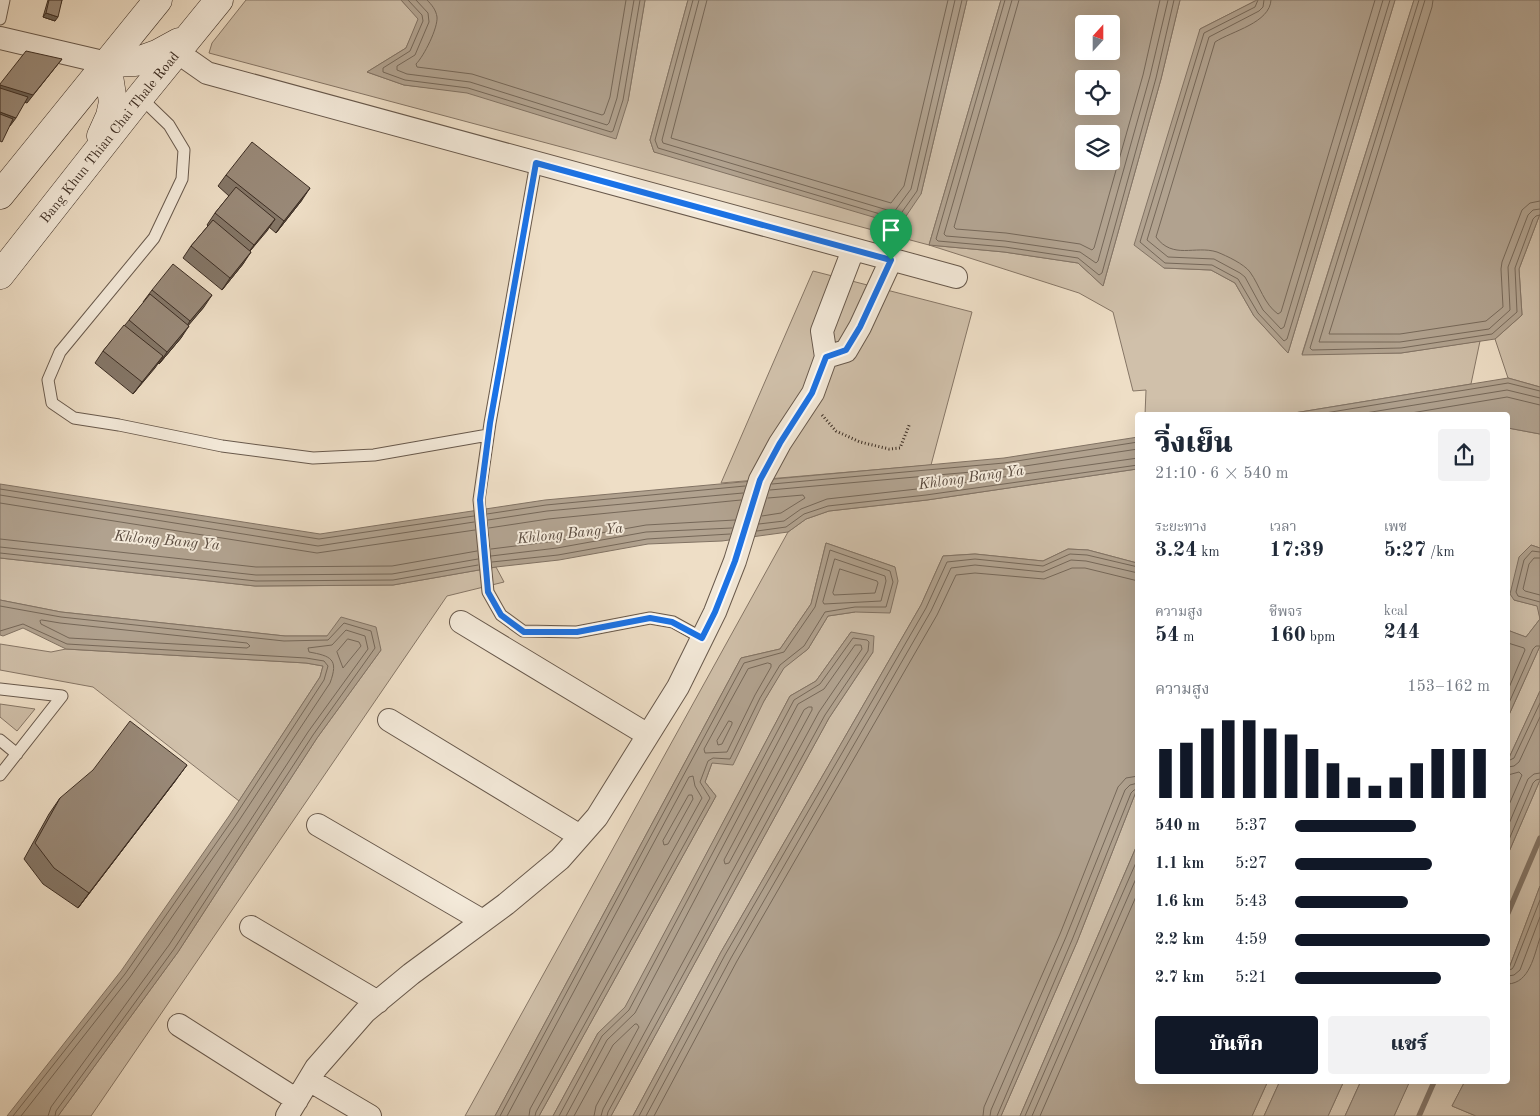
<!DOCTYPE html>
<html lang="th">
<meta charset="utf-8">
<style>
:root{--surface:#fff;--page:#f2f2f3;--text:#1f2937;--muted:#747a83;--accent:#111827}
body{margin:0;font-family:"Old Standard TT","Noto Serif Thai",serif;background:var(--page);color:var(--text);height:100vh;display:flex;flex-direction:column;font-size:19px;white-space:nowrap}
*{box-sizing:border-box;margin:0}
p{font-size:16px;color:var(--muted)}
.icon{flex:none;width:28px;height:28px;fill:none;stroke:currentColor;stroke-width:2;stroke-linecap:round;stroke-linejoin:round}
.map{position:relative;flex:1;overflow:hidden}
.drawer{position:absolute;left:1135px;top:412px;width:375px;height:672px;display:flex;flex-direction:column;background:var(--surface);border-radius:5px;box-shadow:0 5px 20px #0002}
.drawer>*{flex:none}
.needle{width:32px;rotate:21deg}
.fabs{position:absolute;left:1075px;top:15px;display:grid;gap:10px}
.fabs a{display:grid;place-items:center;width:45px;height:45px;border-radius:5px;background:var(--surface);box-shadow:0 5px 20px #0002;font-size:25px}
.pin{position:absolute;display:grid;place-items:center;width:42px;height:42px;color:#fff;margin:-51px -21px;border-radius:50% 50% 50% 0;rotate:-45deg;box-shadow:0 0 5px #0007}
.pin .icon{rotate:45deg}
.round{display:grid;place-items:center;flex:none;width:52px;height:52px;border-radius:5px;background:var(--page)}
.overview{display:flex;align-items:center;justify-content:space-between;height:85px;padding:0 20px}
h1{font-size:28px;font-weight:800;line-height:38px}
.stats{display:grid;grid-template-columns:repeat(3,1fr);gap:8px;height:85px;padding:5px 20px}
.stats div{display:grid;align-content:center}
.stats b{font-size:21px;font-weight:800}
.stats small{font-size:14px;font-weight:400}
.stats p{font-size:14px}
.chart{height:140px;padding:10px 20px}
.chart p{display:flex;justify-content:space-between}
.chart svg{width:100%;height:90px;margin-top:5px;stroke:var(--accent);stroke-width:6}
.cta{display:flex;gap:10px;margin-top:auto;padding:10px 20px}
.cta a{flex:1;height:58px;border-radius:5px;background:var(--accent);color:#fff;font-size:20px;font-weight:800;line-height:58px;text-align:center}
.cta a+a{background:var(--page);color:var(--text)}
ul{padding:0 20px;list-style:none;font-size:16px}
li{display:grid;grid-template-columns:80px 60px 1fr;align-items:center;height:38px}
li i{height:12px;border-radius:6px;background:var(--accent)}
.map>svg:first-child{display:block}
.green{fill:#d0c0aa;stroke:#867666}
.water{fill:#b1a28f;stroke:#827364;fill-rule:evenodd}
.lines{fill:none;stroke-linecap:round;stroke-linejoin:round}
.shore{stroke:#766859;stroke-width:1}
.stream{stroke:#827364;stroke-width:5.5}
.lane-casing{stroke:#68594c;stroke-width:13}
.street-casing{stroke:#68594c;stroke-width:24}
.secondary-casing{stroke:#3c2d23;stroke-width:29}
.path{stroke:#3c2d23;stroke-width:3;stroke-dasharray:1 2.5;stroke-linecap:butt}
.lane{stroke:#f4eada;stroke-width:11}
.street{stroke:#f4eada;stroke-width:22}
.secondary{stroke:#f4eada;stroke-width:28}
.wall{fill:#847667;stroke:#3c2d23}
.shaded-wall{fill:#6b6054;stroke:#3c2d23}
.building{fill:#998978;stroke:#3c2d23}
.route-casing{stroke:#fff;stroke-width:10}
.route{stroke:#1a73e8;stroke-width:6}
.labels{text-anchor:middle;stroke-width:4;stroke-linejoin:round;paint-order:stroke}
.street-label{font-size:14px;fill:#3c2d23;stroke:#f4eada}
.water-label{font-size:15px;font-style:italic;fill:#594a3e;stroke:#f4eada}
</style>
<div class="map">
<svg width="1540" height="1116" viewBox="0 0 1540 1116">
<rect width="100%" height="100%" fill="#eedec6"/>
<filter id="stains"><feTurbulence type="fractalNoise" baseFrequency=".004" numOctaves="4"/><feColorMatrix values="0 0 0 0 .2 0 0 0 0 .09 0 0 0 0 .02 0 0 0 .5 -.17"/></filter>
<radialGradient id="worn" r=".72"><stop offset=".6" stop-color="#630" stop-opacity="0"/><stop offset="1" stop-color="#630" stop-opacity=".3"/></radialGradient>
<!-- green -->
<path class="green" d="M246,0H401L419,19L406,48L367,72L404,85L467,92L628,101L645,0H688L650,140L654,152L921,194L967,0H1001L929,245L1004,252L1078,263L1103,286L1161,79L1180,0H1257L1200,29L1164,268L1211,270L1235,283L1254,316L1288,353L1395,0H1414L1302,354L1401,353L1480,341L1471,384L1282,415H1145L1146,390L1133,391L1113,312L1079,293L929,245L209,53L212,43Z
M1540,214V387L1508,378L1495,339L1522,315L1519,269Z
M813,271L972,312L931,465L721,483Z
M1508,428L1540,434V548L1531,545L1514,600L1538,606L1540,619L1526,637L1509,631L1508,627Z
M1137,469V563L1088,550L1068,549L1043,561L975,554L943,556L921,605L721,952L633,1116H611L829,718L873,652L851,632L816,681L790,696L625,1008L598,1033L553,1116H539L716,796L705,782L712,763L764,701L784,667L808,649L828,616L855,612L895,567L826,543L811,604L780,649L741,658L495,1116H465L788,532L806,519L829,511L927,500Z
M0,558L255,586L393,585L496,567L504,582L447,596L91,1116H58L178,952L317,738L381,650L327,636H285L61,612L0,600Z
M0,644L51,652L66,649L306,663L323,666L320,677L239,801L93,687L0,670Z
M1540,646V691L1508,760V717Z
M0,704L35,709L17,731L0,717Z
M1540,780V886L1508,971V854Z
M1137,789V845L1020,1116H1001L1077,942Z
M1409,1082L1464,1083L1452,1106L1476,1116H1394Z
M1267,1083H1279L1264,1116H1252Z
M1343,1083H1360L1345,1116H1328Z"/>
<!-- water -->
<path class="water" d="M401,0H645L628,101L616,139L467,93L404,85L367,72L406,48L418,19Z
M688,0H967L921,194L900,225L654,152L650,140Z
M1001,0H1180L1161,79L1103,286L1078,263L1004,252L929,245ZM1084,24H1111V51H1084ZM1084,79H1111V106H1084ZM1084,134H1111V161H1084Z
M1257,0H1395L1288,353L1254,316L1235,283L1211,270L1164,268L1134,245L1200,29Z
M1414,0H1540V214L1519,269L1522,315L1495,339L1401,353L1302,355Z
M1508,378L1540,387V434L1508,428V415H1282Z
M1138,437L1137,469L927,500L829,511L806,519L788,532L722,541L648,544L559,560L496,567L393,585L255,586L0,558V484L320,534L545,500L1004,458Z
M826,543L895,567L898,581L890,613L855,612L828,616L808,649L784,668L764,701L733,765L712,763L705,782L716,796L539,1116H495L741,658L780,649L811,604Z
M1531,545L1540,548V619L1537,606L1514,600L1510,594L1519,557Z
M1068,549L1088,550L1137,563V789L1077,942L1001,1116H633L721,952L921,605L943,556L975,554L1043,561Z
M0,600L61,612L285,636H327L341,617L376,627L381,650L317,738L178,952L58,1116H7L121,971L229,816L320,677L323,666L306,663L66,649L23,628L3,636L0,635Z
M1540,619V646L1508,717V627L1510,631L1526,637Z
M851,632L874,636L873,652L829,718L611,1116H553L598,1033L625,1007L790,696L816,681Z
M1540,691V780L1508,854V760Z
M1137,845L1138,1082L1267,1083L1252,1116H1020Z
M1540,886V1116H1476L1452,1106L1464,1083L1508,1082V971Z
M1279,1083V1082L1343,1083L1328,1116H1264Z
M1360,1083V1082L1409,1083L1394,1116H1345Z"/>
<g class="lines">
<!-- shore -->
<path class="shore" d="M408,0L422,15L423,21L410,51L383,68V72L405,80L468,88L611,132L613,131L623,100L640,0
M416,0L428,13L429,22L415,55L397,66V70L407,74L470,82L607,125L609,123L617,98L634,0
M427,0C432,5 436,10 437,17C438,28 424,56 416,64L417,67L472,74L602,115L604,114L610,97L626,0
M693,0L655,140L658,148L897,219L917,191L962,0
M699,0L662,140L663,143L894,212L911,189L955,0
M707,0L671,138L891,203L904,186L948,0
M1005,0L936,239L938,241L1005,247L1078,258L1099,275L1102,273L1156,78L1174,0
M1012,0L944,234L946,236L1005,241L1080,252L1096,263L1098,261L1150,76L1168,0
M1019,0L954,227L956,229L1006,233L1080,244L1092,250L1094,248L1143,75L1160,0
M1258,0L1255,7L1204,33L1140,242L1165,263L1212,265L1238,279L1258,313L1284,341L1287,339L1390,0
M1264,0L1263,7L1259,11L1209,37L1147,240L1168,257L1214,259L1240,273L1245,277L1263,310L1281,329L1284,327L1383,0
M1271,0C1270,23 1232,31 1215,42L1156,237C1173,260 1195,245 1217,252C1227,256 1244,264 1250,272C1260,286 1264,304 1278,314L1281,312L1375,0
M1419,0L1310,348L1312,350L1401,348L1492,334L1517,312L1515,268L1533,219L1536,216L1540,215
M1425,0L1319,342H1400L1489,329L1510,310L1508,267L1528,215L1533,210L1540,209
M1433,0L1432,7L1329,334H1400L1486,321L1503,307L1501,269L1502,262L1522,210L1530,203L1540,201
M1313,415L1508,383L1540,391
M1353,415L1507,390L1540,398
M1399,415L1507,397L1540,405
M772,484L1004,463L1138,442
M0,489L319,539L474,516
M770,490L1005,469L1138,449
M0,495L318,546L474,522
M0,503L317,553L475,530
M487,514L546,505L745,486
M762,516L781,513L805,498L803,495L768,498
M488,520L547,511L743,493
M759,524L784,521L801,509L827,499L926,488L1138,458
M489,528L548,519L741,500
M757,531L786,527L804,514L828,506L926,495L1138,465
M0,539L256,567L392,566L477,551
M0,547L256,575L392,574L478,559
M491,549L556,541L646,525L735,520
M1540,552L1532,551L1524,560L1516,592L1518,596L1540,602
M0,553L256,581L393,580L478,565
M491,556L557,548L646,532L732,528
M1540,558H1534L1529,564L1523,589L1525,591L1540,595
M835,559L885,576L886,581L881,601L824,604L823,602Z
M492,562L558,555L647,539L730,534
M840,569L877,581L878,583L875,593L834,595L833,593Z
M0,606L61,617L284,641L328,640L344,623L371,631L375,648L313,735L174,949L56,1111L55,1116
M42,620L60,623L247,643L250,646L247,648L69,638L41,624L40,621Z
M0,631L23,624L67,644L306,658L324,661L328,666L324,680L233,819L125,974L13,1116
M348,639L359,642L361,646L343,668L337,652Z
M1508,643L1524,648L1525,650L1508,690
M768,663L771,664V667L755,695L727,752L705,753L704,749L748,669Z
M1508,705L1533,649L1536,646H1540
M809,707H812V710L729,863L725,864L724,860L804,710Z
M729,721L732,722V724L722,744L718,745L717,741Z
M1508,761L1514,758L1540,703
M1508,767L1514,766L1519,762L1540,717
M1508,775L1519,772L1522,775L1508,807
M689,795H692L693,799L668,844L664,845L663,841Z
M1508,826L1528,779L1534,774L1540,773
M1508,842L1533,783L1536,780L1540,779
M1508,970L1512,969L1514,966L1540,900
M1508,976L1514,975L1520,970L1540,917
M1508,984C1530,983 1534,955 1540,938
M21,1116L130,977L238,822L330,683C339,659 331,656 309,652L308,648L332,645L346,630L365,636L368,649L308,732L169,945L51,1107L48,1116
M500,1116L744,663L784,652L815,607L830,550L890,571L893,582L886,607H855L825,612L804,646L780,665L760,698L730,759L713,758L708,761L700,782L710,798L536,1112L535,1116
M507,1116L689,777L693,776L695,786L702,798L530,1109L529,1116
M559,1116L602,1036L629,1010L794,700L820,684L853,638L867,640L869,642L868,651L825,715L608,1112L607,1116
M566,1116L607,1040L635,1013L798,704L824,689L855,645H861L862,649L819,712L603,1109L601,1116
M574,1116L613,1045L635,1024H637L639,1027L596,1106L594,1116
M639,1116L725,955L926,608L947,562L975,559L1043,566L1070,554L1087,555L1138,567
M646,1116L731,958L931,611L951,568L975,565L1043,572L1071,560L1086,561L1138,573
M654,1116L737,961L937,615L956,575L975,573L1044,579L1072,568H1085L1138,581
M983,1116L984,1107L1060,934L1118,787L1126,778L1138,776
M990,1116L991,1110L1066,937L1125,790L1130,785L1138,783
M997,1116L1072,940L1131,793L1134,790L1138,789
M1025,1116L1138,858
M1032,1116L1138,874
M1040,1116L1138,892"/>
<!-- stream -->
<path class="stream" d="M1508,913L1540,838
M1419,1116L1434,1082"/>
<!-- lane casing -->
<g class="lane-casing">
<path id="lane" d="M0,19L4,0
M140,97L169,125L184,150L182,179L154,238L60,352L48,380L52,403L74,418L119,425L222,446L313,458L374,455L488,435
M536,163L490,423L479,500L488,592L501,615L523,631L577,632L650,618L673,622L702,638
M0,689L62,696L0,775
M0,740L17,754"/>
</g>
<!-- street casing -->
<g class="street-casing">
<path id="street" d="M0,38L107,63
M177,52L207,73L956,277
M826,357L846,351L860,327L891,260
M461,622L648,735
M389,720L580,836
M318,825L483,921
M251,927L378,1002
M179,1025L297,1100
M309,1080L370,1116
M287,1116L316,1068L365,1012L411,974L506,904L560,859L597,817L678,687L715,612L735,561L760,480L780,443L813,393L826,357L822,331L853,250"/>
</g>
<!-- secondary casing -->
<g class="secondary-casing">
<g id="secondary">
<path d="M101,136L110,116L113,102L107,63L135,62L157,54L179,42"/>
<path d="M0,195L158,0"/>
<path id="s1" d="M0,275L140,97L219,0"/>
</g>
</g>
<!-- path -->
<path class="path" d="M822,415L836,431L860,442L889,449L900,448L910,423"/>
<!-- lane -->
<use href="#lane" class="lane"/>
<!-- street -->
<use href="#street" class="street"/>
<!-- secondary -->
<use href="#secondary" class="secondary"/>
</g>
<!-- wall -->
<path class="wall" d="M48,0H62L55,21L43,17Z
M226,175L302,200L276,233L269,227L250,251L243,264L222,290L183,258L191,246L208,226L207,225L215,213L229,196L218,186Z
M152,290L204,307L188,325L181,338L159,364L158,363L133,394L95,363L103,351L125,325L144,302H143Z
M176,780L78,908L43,884L24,859L49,814L60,798Z"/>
<!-- shaded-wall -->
<path class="shaded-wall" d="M46,13L58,17L55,21L43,17Z
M62,59L27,103L0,95V85Z
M0,112L16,118L10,126L0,122Z
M310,188L302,200L276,233L284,221Z
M275,219L267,231L245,257L254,245Z
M251,252L243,264L222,290L230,278Z
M212,295L204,307L182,333L190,321Z
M189,326L181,338L159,364L167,352Z
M163,356L155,368L133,394L142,382Z
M187,765L176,780L78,908L89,893Z"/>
<!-- building -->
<path class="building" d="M49,0H62L58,17L46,13Z
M26,51L62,59L33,95L0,85V84Z
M0,88L28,97L16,118L0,112Z
M0,114L13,119L2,142L0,141Z
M252,142L310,188L284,221L226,175Z
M236,187L275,219L254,245L215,213Z
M213,220L251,252L230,278L191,246Z
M173,264L212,295L190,321L152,290Z
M150,294L189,326L167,352L129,320Z
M124,325L163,356L142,382L103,351Z
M130,721L187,765L89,893L54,868L35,843L60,798L93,770Z"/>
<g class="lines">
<!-- route casing -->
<g class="route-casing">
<path id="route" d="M536,163L891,260L860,327L846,350L826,357L812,393L780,443L760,480L735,561L715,612L702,638L672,622L650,618L577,632H524L501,615L488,592L480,500L490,423Z"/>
</g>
<!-- route -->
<use href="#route" class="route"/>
</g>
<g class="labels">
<!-- street labels -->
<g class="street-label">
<text dy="5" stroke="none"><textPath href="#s1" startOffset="176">Bang Khun Thian Chai Thale Road</textPath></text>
</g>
<!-- water labels -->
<g class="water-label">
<text transform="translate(971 477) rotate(-8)" y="5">Khlong Bang Ya</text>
<text transform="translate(570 533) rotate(-6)" y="5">Khlong Bang Ya</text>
<text transform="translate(167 540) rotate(5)" y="5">Khlong Bang Ya</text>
</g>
</g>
<rect width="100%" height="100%" filter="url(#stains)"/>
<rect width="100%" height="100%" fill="url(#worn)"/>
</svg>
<div class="fabs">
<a><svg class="needle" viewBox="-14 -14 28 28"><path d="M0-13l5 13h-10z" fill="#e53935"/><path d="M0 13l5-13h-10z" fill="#747a83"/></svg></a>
<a><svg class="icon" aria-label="locate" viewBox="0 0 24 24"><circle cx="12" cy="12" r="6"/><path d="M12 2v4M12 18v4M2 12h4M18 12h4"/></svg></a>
<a><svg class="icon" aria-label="layers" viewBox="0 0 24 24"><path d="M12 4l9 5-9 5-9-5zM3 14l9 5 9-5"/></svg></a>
</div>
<div class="pin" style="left:891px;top:260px;background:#1e9e55"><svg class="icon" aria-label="arrive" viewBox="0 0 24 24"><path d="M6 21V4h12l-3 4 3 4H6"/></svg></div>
<section class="drawer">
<div class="overview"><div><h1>วิ่งเย็น</h1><p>21:10 · 6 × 540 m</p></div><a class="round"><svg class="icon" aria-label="share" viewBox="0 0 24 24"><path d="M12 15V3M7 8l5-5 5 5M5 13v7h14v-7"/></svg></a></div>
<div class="stats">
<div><p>ระยะทาง</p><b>3.24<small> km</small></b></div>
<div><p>เวลา</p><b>17:39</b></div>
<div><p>เพซ</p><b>5:27<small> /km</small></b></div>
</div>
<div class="stats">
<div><p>ความสูง</p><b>54<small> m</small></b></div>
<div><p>ชีพจร</p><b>160<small> bpm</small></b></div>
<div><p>kcal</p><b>244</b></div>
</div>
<div class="chart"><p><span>ความสูง</span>153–162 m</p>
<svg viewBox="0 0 160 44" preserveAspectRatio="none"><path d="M5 44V20M15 44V17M25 44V10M35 44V6M45 44V6M55 44V10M65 44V13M75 44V20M85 44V27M95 44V34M105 44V38M115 44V34M125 44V27M135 44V20M145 44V20M155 44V20"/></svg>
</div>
<ul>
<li><b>540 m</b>5:37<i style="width:62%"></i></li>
<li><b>1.1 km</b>5:27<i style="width:70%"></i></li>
<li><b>1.6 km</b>5:43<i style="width:58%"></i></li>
<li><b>2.2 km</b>4:59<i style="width:100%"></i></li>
<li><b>2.7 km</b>5:21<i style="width:75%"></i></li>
</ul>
<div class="cta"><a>บันทึก</a><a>แชร์</a></div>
</section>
</div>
